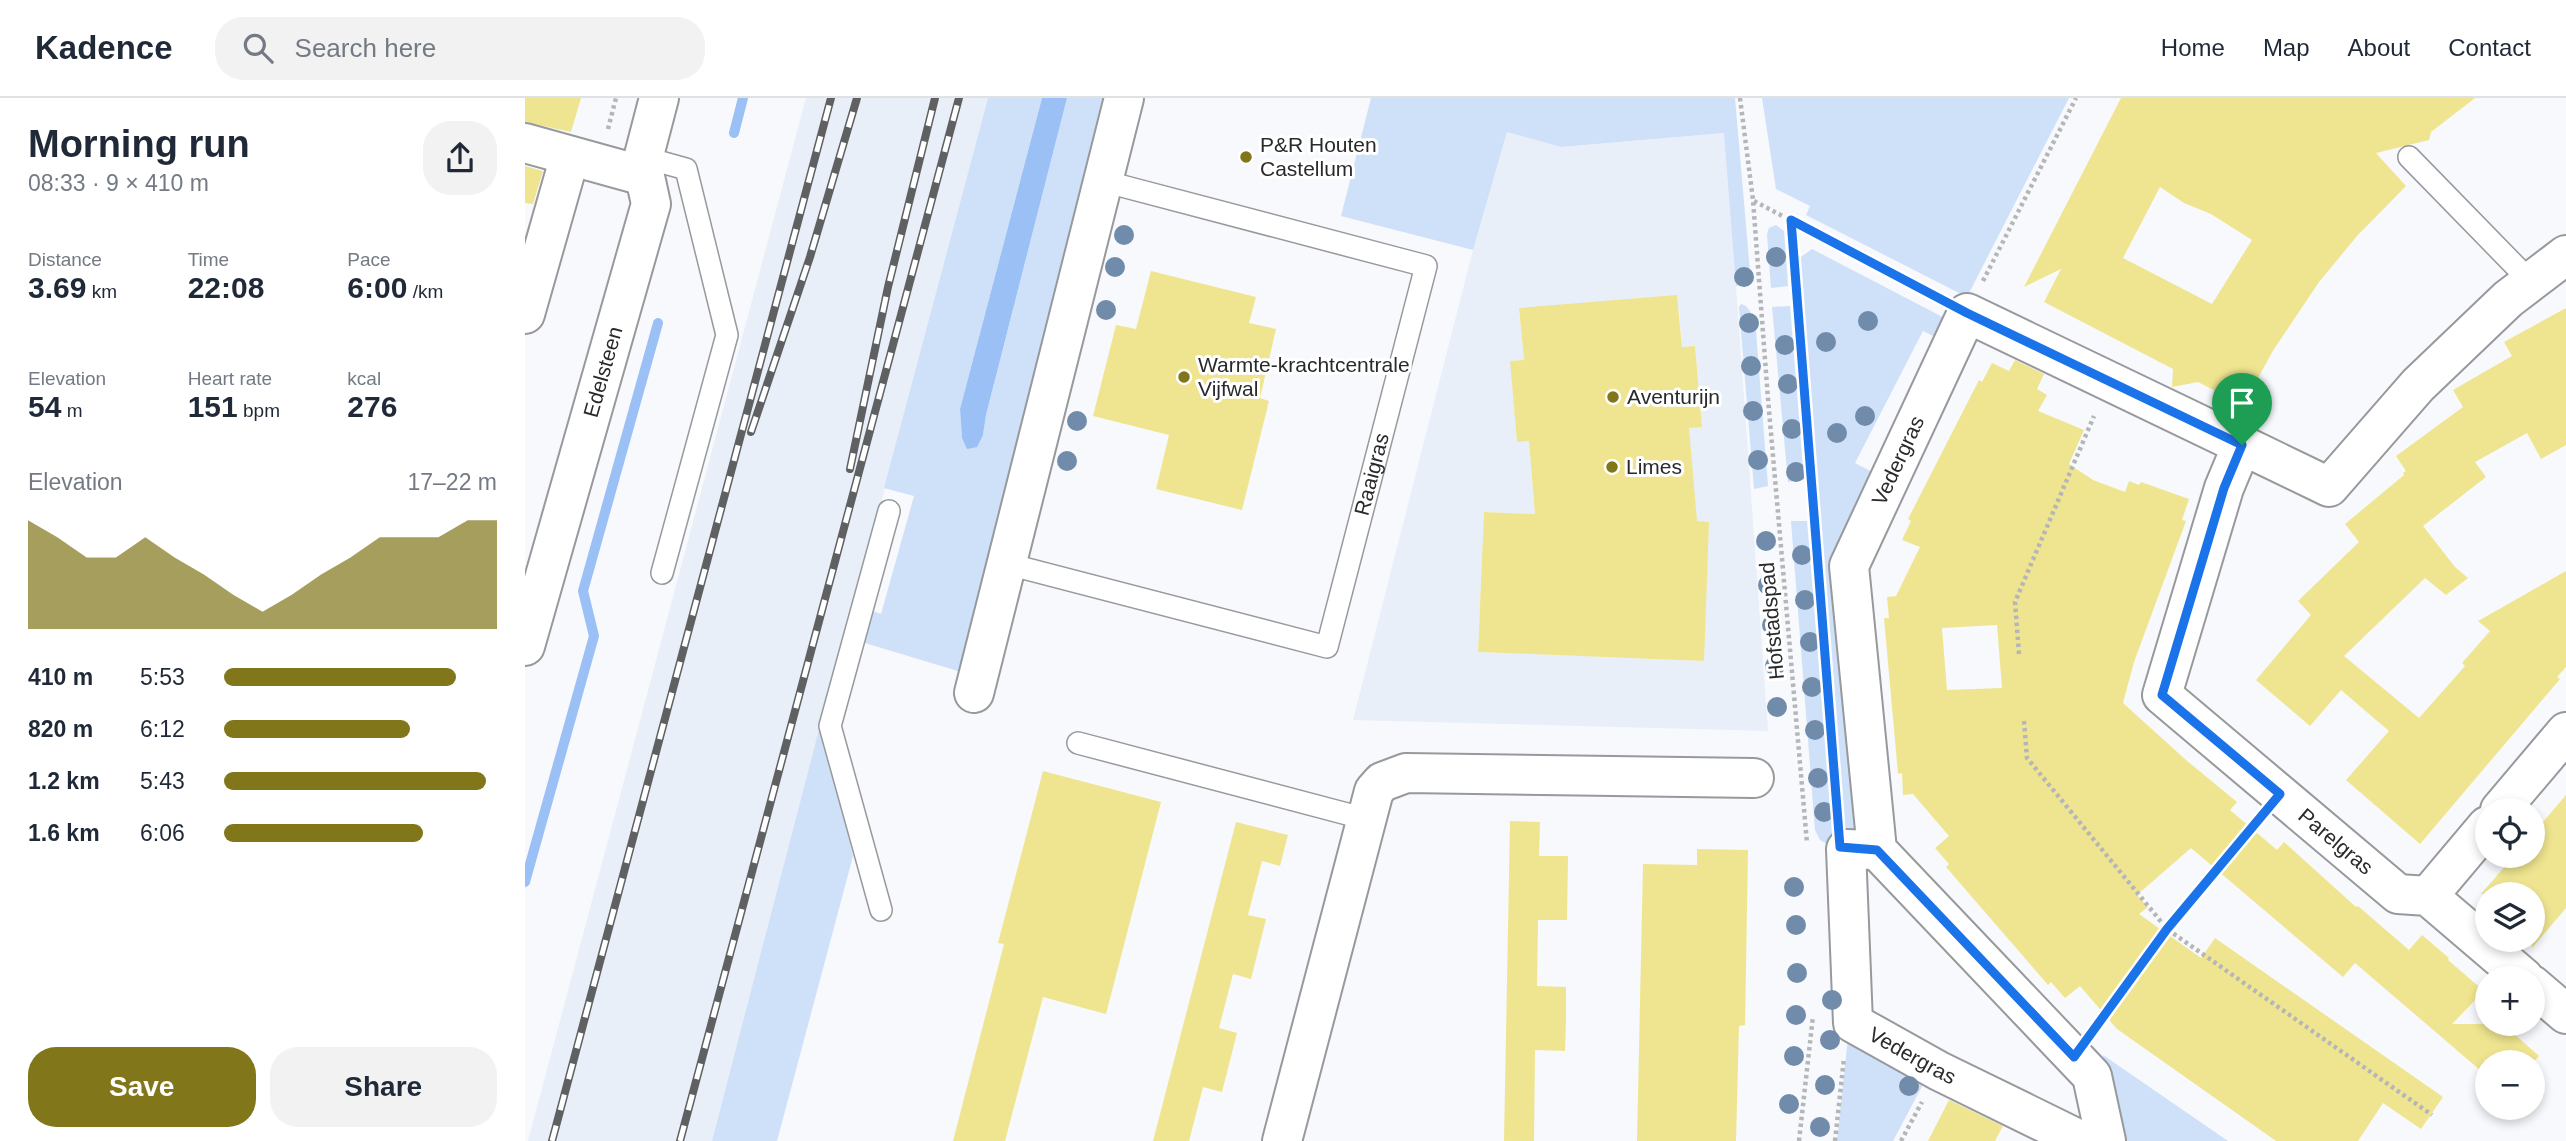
<!DOCTYPE html>
<meta charset="utf-8">
<style>
:root{--surface:#fff;--page:#f2f2f3;--text:#1f2937;--muted:#747a83;--line:#e0e1e3;--accent:#81761a}
body{margin:0;font-family:Arial,sans-serif;background:var(--page);color:var(--text);height:100vh;display:flex;flex-direction:column;font-size:26px;white-space:nowrap}
*{box-sizing:border-box;margin:0}
p{font-size:23px;color:var(--muted)}
.icon{flex:none;width:38px;height:38px;fill:none;stroke:currentColor;stroke-width:2;stroke-linecap:round;stroke-linejoin:round}
.map{position:relative;flex:1;overflow:hidden}
.details{display:flex;flex-direction:column;background:var(--surface);width:525px}
.details>*{flex:none}
.buttons{position:absolute;left:1950px;top:700px;display:grid;gap:14px}
.buttons a{display:grid;place-items:center;width:70px;height:70px;border-radius:50%;background:var(--surface);box-shadow:0 4px 10px #0003;font-size:35px}
.pin{position:absolute;display:grid;place-items:center;width:60px;height:60px;color:#fff;margin:-72px -30px;border-radius:50% 50% 50% 0;rotate:-45deg;box-shadow:0 0 7px #0007}
.pin .icon{rotate:45deg}
.round{display:grid;place-items:center;flex:none;width:74px;height:74px;border-radius:28px;background:var(--page)}
.overview{display:flex;align-items:center;justify-content:space-between;height:119px;padding:0 28px}
h1{font-size:38px;font-weight:800;line-height:52px}
.metrics{display:grid;grid-template-columns:repeat(3,1fr);gap:10px;height:119px;padding:7px 28px}
.metrics div{display:grid;align-content:center}
.metrics b{font-size:30px;font-weight:800}
.metrics small{font-size:19px;font-weight:400}
.metrics p{font-size:19px}
.chart{height:196px;padding:14px 28px}
.chart p{display:flex;justify-content:space-between}
.chart svg{width:100%;height:126px;margin-top:7px;fill:var(--accent);opacity:.7}
.button{display:flex;gap:14px;margin-top:auto;padding:14px 28px}
.button a{flex:1;height:80px;border-radius:28px;background:var(--accent);color:#fff;font-size:28px;font-weight:800;line-height:80px;text-align:center}
.button a+a{background:var(--page);color:var(--text)}
ul{padding:0 28px;list-style:none;font-size:23px}
li{display:grid;grid-template-columns:112px 84px 1fr;align-items:center;height:52px}
li i{height:18px;border-radius:9px;background:var(--accent)}
header{display:flex;align-items:center;gap:42px;box-sizing:border-box;height:98px;padding:0 35px;background:var(--surface);border-bottom:2px solid var(--line)}
header strong{font-size:33px}
nav{display:flex;gap:38px;margin-inline-start:auto;font-size:24px}
.search{width:490px;height:63px;background:var(--page);display:flex;align-items:center;gap:18px;box-sizing:border-box;padding:0 24px;border-radius:28px;color:var(--muted);font-size:26px}
main{display:flex;flex:1;min-height:0}
.map>svg:first-child{display:block}
.built{fill:#e8eff9;fill-rule:evenodd}
.green{fill:#cfe0f9}
.water{fill:#9bc0f5}
.lines{fill:none;stroke-linecap:round;stroke-linejoin:round}
.stream{stroke:#9bc0f5;stroke-width:10}
.building{fill:#efe590;fill-rule:evenodd}
.lane-casing{stroke:#97999c;stroke-width:24}
.street-casing{stroke:#97999c;stroke-width:42}
.path{stroke:#b4b6b8;stroke-width:4.5;stroke-dasharray:3.5 3.5;stroke-linecap:butt}
.lane{stroke:#fff;stroke-width:21}
.street{stroke:#fff;stroke-width:38}
.rail-casing{stroke:#5f6061;stroke-width:8}
.rail{stroke:#fff;stroke-width:5;stroke-dasharray:16;stroke-linecap:butt}
.tree{fill:#718bab}
.route-casing{stroke:#fff;stroke-width:14}
.route{stroke:#1a73e8;stroke-width:9}
.poi-dot{fill:#81761a;stroke:#fff;stroke-width:2.5}
.labels{text-anchor:middle;stroke-width:6;stroke-linejoin:round;paint-order:stroke}
.poi-label{font-size:21px;fill:#292a2b;stroke:#fff;text-anchor:start}
.street-label{font-size:21px;fill:#292a2b;stroke:#fff}
</style>
<header>
<strong>Kadence</strong>
<div class="search"><svg class="icon" aria-label="search" viewBox="0 0 24 24"><circle cx="10" cy="10" r="6"/><path d="M15 15l6 6"/></svg>Search here</div>
<nav><a>Home</a><a>Map</a><a>About</a><a>Contact</a></nav>
</header>
<main>
<section class="details">
<div class="overview"><div><h1>Morning run</h1><p>08:33 · 9 × 410 m</p></div><a class="round"><svg class="icon" aria-label="share" viewBox="0 0 24 24"><path d="M12 15V3M7 8l5-5 5 5M5 13v7h14v-7"/></svg></a></div>
<div class="metrics">
<div><p>Distance</p><b>3.69<small> km</small></b></div>
<div><p>Time</p><b>22:08</b></div>
<div><p>Pace</p><b>6:00<small> /km</small></b></div>
</div>
<div class="metrics">
<div><p>Elevation</p><b>54<small> m</small></b></div>
<div><p>Heart rate</p><b>151<small> bpm</small></b></div>
<div><p>kcal</p><b>276</b></div>
</div>
<div class="chart"><p><span>Elevation</span>17–22 m</p>
<svg viewBox="0 0 160 44" preserveAspectRatio="none"><path d="M0 44V6L10 12L20 19L30 19L40 12L50 19L60 25L70 32L80 38L90 32L100 25L110 19L120 12L130 12L140 12L150 6L160 6V44z"/></svg>
</div>
<ul>
<li><b>410 m</b>5:53<i style="width:85%"></i></li>
<li><b>820 m</b>6:12<i style="width:68%"></i></li>
<li><b>1.2 km</b>5:43<i style="width:96%"></i></li>
<li><b>1.6 km</b>6:06<i style="width:73%"></i></li>
</ul>
<div class="button"><a>Save</a><a>Share</a></div>
</section>
<div class="map">
<svg width="2041" height="1043" viewBox="0 0 2041 1043">
<rect width="100%" height="100%" fill="#f7f9fc"/>
<!-- built -->
<path class="built" d="M281,0H463L187,1043H3Z
M982,34L1036,49L1200,35L1243,633L828,622L948,152ZM994,211H1154L1157,249L1170,248L1177,328L1164,330L1145,422L1184,424L1178,563L953,554L959,414L1010,416L1004,343L992,344L986,263L999,262Z"/>
<!-- green -->
<path class="green" d="M463,0H517L435,311L437,340L458,337L461,317L542,0H581L436,574L340,545L348,513L356,516L389,398L359,390Z
M846,0H1210L1226,185L1211,188L1199,35L1036,49L982,34L948,152L816,118Z
M1237,0H1544L1442,199L1281,117L1285,108L1251,91Z
M1251,127L1259,133L1263,188L1246,190L1242,136L1244,130Z
M1287,151L1433,227L1420,244L1398,233L1330,365L1353,377L1314,460L1334,737L1319,744L1273,161Z
M1216,206L1221,208L1230,220L1243,388L1229,391L1214,209Z
M1265,208L1279,382L1263,384L1247,209Z
M1266,423H1282L1309,744L1302,746L1295,742L1290,732Z
M296,624L328,758L252,1043H187Z
M1323,940L1402,979L1368,1043H1312Z
M1578,957L1703,1043H1592Z"/>
<!-- water -->
<path class="water" d="M517,0H542L461,317L458,337L452,349L442,351L437,340L435,311Z"/>
<g class="lines">
<!-- stream -->
<path class="stream" d="M209,35L218,0
M0,784L69,538L58,493L133,225"/>
</g>
<!-- building -->
<path class="building" d="M0,0H56L46,34L0,24Z
M1596,0H1950L1906,34L1904,42L1851,55L1881,88L1832,138L1794,184L1749,251L1718,307L1673,284L1647,289L1648,271L1519,204L1536,171L1499,189ZM1635,89L1659,105L1686,116L1727,142L1687,206L1598,160Z
M0,68L18,73L8,106L0,105Z
M626,173L731,199L724,225L751,231L735,300L744,303L717,412L631,391L644,337L568,318L591,227L611,231Z
M1152,197L1157,249L1170,248L1177,329L1164,330L1172,423L1184,424L1179,563L953,554L959,414L1010,416L1004,343L992,344L985,263L999,262L994,210Z
M2041,210V347L2016,361L2002,335L1950,364L1961,379L1898,428L1930,469L1943,480L1921,497L1900,480L1819,558L1894,620L1940,568L1937,565L1965,533L1953,523L2041,473V569L2032,579L2035,581L1895,746L1821,682L1864,633L1816,592L1785,628L1731,582L1786,517L1773,503L1834,444L1820,426L1879,377L1878,375L1881,373L1871,358L1938,309L1928,292L1987,258L1979,244Z
M1490,262L1519,276L1512,291L1522,297L1513,313L1559,332L1544,366L1568,382L1600,394L1604,383L1614,387L1616,384L1664,401L1657,422L1661,423L1609,564L1598,605L1661,662L1712,704L1705,712L1752,752L1759,744L1831,809L1833,808L1884,852L1897,837L1924,860L1923,862L1959,893L1927,926H1978L2014,958L2007,966V964H1962V978L1830,865L1818,879L1666,750L1612,797L1623,809L1614,816L1676,860L1690,840L1918,999L1896,1031L1858,1005L1833,1043H1751L1592,931L1555,888L1540,900L1526,884L1523,887L1421,769L1424,766L1410,750L1424,738L1388,696L1378,697L1377,675L1373,676L1359,520H1364L1362,499L1371,498L1395,449L1377,442L1386,423L1383,421L1454,282L1457,284L1467,265L1484,273ZM1472,527L1477,590L1422,592L1417,530Z
M518,673L636,704L581,916L518,899L480,1043H428L479,846L473,845Z
M2041,697V810L2007,850V796H1956L1989,758H2007V737Z
M985,723L1015,724L1014,758H1043L1042,822H1013L1012,888L1041,889V920L1040,953L1010,952L1009,1043H979Z
M711,724L763,737L755,768L737,763L723,817L741,821L726,881L708,876L694,930L712,935L697,994L678,989L664,1043H628Z
M1172,751L1223,752L1220,927L1214,928L1211,1043H1112L1118,766L1172,767Z
M1424,1002L1478,1028L1470,1043H1403Z"/>
<g class="lines">
<!-- lane casing -->
<g class="lane-casing">
<g id="lane">
<path d="M118,59L161,71L202,237L137,475"/>
<path d="M1884,59L2005,183"/>
<path id="s1" d="M483,466L802,549L901,168L578,83"/>
<path d="M553,645L841,721"/>
<path d="M356,812L305,628L364,413"/>
</g>
</g>
<!-- street casing -->
<g class="street-casing">
<g id="street">
<path d="M0,45L119,78"/>
<path d="M0,216L45,58"/>
<path d="M1717,347L1804,389L1893,287L1983,201L2041,157"/>
<path id="s2" d="M0,548L126,106L117,65L134,0"/>
<path d="M449,595L599,0"/>
<path d="M1975,712L2041,634"/>
<path id="s3" d="M1352,752L1321,751L1328,925L1414,973L1557,1043"/>
<path d="M1903,798L1962,728"/>
<path d="M2007,887L2041,916"/>
<path d="M757,1043L849,693L857,684L881,675L1229,680"/>
<path id="s4" d="M1581,1043L1567,978L1352,752L1324,468L1442,215L1717,347L1699,390L1637,597L1873,796L1903,798L1999,880"/>
</g>
</g>
<!-- path -->
<path class="path" d="M1215,0L1228,102L1243,301L1282,745
M83,31L91,0
M1229,103L1410,198
M1266,123L1292,447
M1458,183L1551,0
M1494,556L1490,504L1569,318
M1499,623L1502,660L1642,831L1907,1017
M1570,930L1642,831L1731,725
M1274,1043L1288,918
M1310,1043L1319,960
M1376,1043L1397,1004"/>
<!-- lane -->
<use href="#lane" class="lane"/>
<!-- street -->
<use href="#street" class="street"/>
<!-- rail casing -->
<g class="rail-casing">
<path id="rail" d="M226,334L285,159L332,0
M325,371L363,189L410,0
M27,1043L306,0
M155,1043L434,0"/>
</g>
<!-- rail -->
<use href="#rail" class="rail"/>
</g>
<!-- trees -->
<g class="tree">
<circle cx="599" cy="137" r="10"/>
<circle cx="1251" cy="159" r="10"/>
<circle cx="590" cy="169" r="10"/>
<circle cx="1219" cy="179" r="10"/>
<circle cx="581" cy="212" r="10"/>
<circle cx="1343" cy="223" r="10"/>
<circle cx="1224" cy="225" r="10"/>
<circle cx="1301" cy="244" r="10"/>
<circle cx="1260" cy="247" r="10"/>
<circle cx="1226" cy="268" r="10"/>
<circle cx="1263" cy="286" r="10"/>
<circle cx="1228" cy="313" r="10"/>
<circle cx="1340" cy="318" r="10"/>
<circle cx="552" cy="323" r="10"/>
<circle cx="1267" cy="331" r="10"/>
<circle cx="1312" cy="335" r="10"/>
<circle cx="1233" cy="362" r="10"/>
<circle cx="542" cy="363" r="10"/>
<circle cx="1271" cy="374" r="10"/>
<circle cx="1241" cy="443" r="10"/>
<circle cx="1277" cy="457" r="10"/>
<circle cx="1243" cy="487" r="10"/>
<circle cx="1280" cy="502" r="10"/>
<circle cx="1247" cy="527" r="10"/>
<circle cx="1285" cy="544" r="10"/>
<circle cx="1250" cy="568" r="10"/>
<circle cx="1287" cy="589" r="10"/>
<circle cx="1252" cy="609" r="10"/>
<circle cx="1290" cy="632" r="10"/>
<circle cx="1293" cy="680" r="10"/>
<circle cx="1299" cy="714" r="10"/>
<circle cx="1269" cy="789" r="10"/>
<circle cx="1271" cy="827" r="10"/>
<circle cx="1272" cy="875" r="10"/>
<circle cx="1307" cy="902" r="10"/>
<circle cx="1271" cy="917" r="10"/>
<circle cx="1305" cy="942" r="10"/>
<circle cx="1269" cy="958" r="10"/>
<circle cx="1300" cy="987" r="10"/>
<circle cx="1384" cy="988" r="10"/>
<circle cx="1264" cy="1006" r="10"/>
<circle cx="1295" cy="1029" r="10"/>
</g>
<g class="lines">
<!-- route casing -->
<g class="route-casing">
<path id="route" d="M1266,122L1442,215L1717,347L1699,390L1637,597L1755,696L1642,831L1549,959L1352,752L1315,749Z"/>
</g>
<!-- route -->
<use href="#route" class="route"/>
</g>
<!-- markers -->
<g class="poi-dot">
<circle cx="721" cy="59" r="7"/>
<circle cx="659" cy="279" r="7"/>
<circle cx="1088" cy="299" r="7"/>
<circle cx="1087" cy="369" r="7"/>
</g>
<g class="labels">
<!-- poi labels -->
<g class="poi-label">
<text x="735" y="54">P&amp;R Houten<tspan x="735" dy="24">Castellum</tspan></text>
<text x="673" y="274">Warmte-krachtcentrale<tspan x="673" dy="24">Vijfwal</tspan></text>
<text x="1102" y="306">Aventurijn</text>
<text x="1101" y="376">Limes</text>
</g>
<!-- street labels -->
<g class="street-label">
<text dy="7" stroke="none"><textPath href="#s2" startOffset="285">Edelsteen</textPath></text>
<text dy="7" stroke="none"><textPath href="#s4" startOffset="780">Vedergras</textPath></text>
<text dy="7" stroke="none"><textPath href="#s1" startOffset="508">Raaigras</textPath></text>
<text transform="translate(1247 523) rotate(-95)" y="7">Hofstadspad</text>
<text dy="7" stroke="none"><textPath href="#s4" startOffset="1738">Parelgras</textPath></text>
<text dy="7" stroke="none"><textPath href="#s3" startOffset="273">Vedergras</textPath></text>
</g>
</g>
</svg>
<div class="buttons">
<a><svg class="icon" aria-label="locate" viewBox="0 0 24 24"><circle cx="12" cy="12" r="6"/><path d="M12 2v4M12 18v4M2 12h4M18 12h4"/></svg></a>
<a><svg class="icon" aria-label="layers" viewBox="0 0 24 24"><path d="M12 4l9 5-9 5-9-5zM3 14l9 5 9-5"/></svg></a>
<a>+</a>
<a>−</a>
</div>
<div class="pin" style="left:1717px;top:347px;background:#1e9e55"><svg class="icon" aria-label="arrive" viewBox="0 0 24 24"><path d="M6 21V4h12l-3 4 3 4H6"/></svg></div>
</div>
</main>
